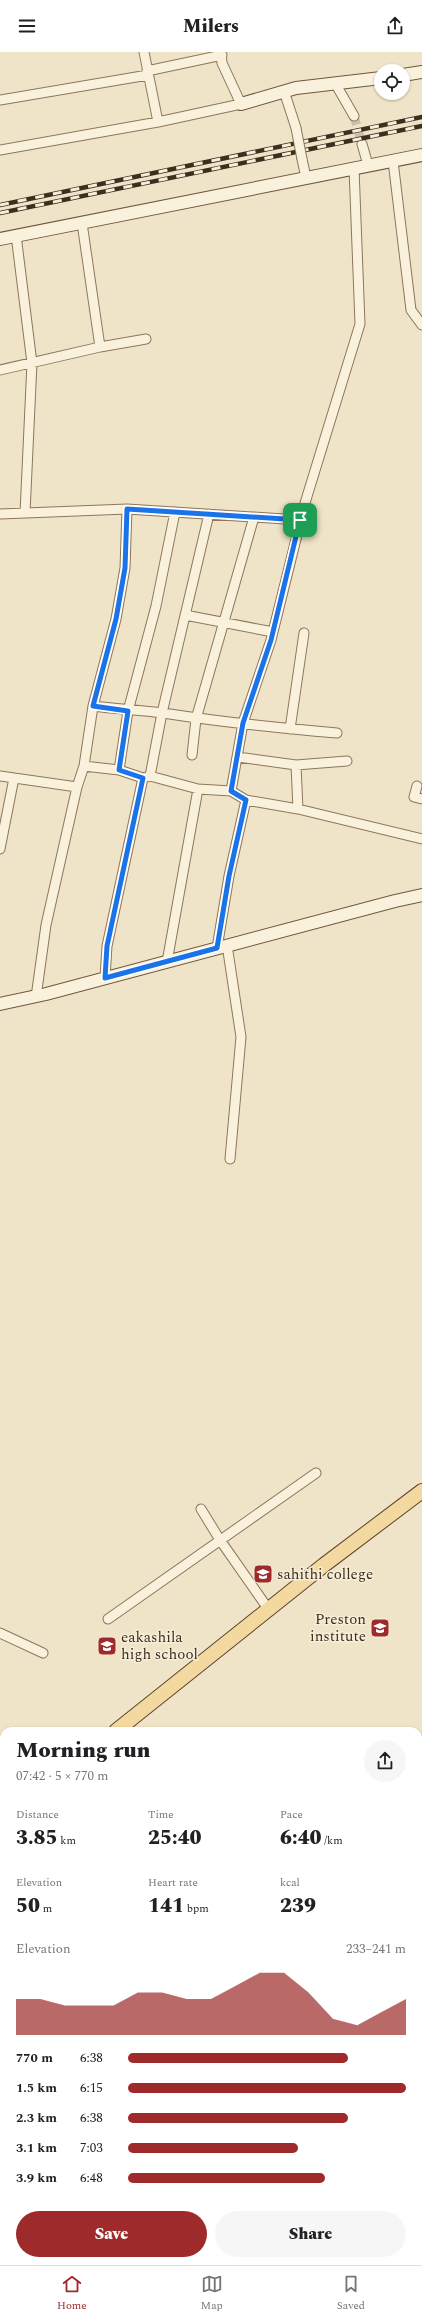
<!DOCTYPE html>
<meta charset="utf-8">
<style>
:root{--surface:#fff;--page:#f6f6f6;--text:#202124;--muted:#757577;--line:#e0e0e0;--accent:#9e2a2b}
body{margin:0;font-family:Spectral,serif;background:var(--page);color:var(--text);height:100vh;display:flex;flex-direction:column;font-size:15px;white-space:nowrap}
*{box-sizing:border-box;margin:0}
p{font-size:13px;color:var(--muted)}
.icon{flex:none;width:22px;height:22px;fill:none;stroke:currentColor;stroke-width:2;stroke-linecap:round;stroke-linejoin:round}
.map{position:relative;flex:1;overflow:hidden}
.drawer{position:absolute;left:0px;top:1675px;width:422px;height:538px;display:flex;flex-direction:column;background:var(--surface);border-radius:12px 12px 0 0;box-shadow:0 1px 3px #0004}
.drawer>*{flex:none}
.tools{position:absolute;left:374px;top:12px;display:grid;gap:8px}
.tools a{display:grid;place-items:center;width:36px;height:36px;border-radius:50%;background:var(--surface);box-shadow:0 1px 3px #0004;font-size:20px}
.pin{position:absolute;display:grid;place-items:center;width:34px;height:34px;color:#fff;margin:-17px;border-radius:8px;box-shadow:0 2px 6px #0006}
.round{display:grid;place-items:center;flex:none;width:42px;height:42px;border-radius:21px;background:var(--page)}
.head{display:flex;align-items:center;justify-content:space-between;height:68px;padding:0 16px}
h1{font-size:22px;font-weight:800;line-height:30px}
.figures{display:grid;grid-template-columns:repeat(3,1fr);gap:6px;height:68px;padding:4px 16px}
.figures div{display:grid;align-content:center}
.figures b{font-size:20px;font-weight:800}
.figures small{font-size:11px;font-weight:400}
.figures p{font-size:11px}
.chart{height:112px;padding:8px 16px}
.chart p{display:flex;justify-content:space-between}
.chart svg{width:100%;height:72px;margin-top:4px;fill:var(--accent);opacity:.7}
.cta{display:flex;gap:8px;margin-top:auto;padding:8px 16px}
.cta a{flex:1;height:46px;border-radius:24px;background:var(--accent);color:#fff;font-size:16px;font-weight:800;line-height:46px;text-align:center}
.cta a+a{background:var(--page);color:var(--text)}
ul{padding:0 16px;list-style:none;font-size:13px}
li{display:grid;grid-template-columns:64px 48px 1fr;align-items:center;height:30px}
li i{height:10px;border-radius:5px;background:var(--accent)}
header{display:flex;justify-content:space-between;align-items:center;height:52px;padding:0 16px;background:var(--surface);font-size:18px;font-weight:800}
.tab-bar{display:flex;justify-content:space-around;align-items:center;height:56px;border-top:1px solid var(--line);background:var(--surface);font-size:11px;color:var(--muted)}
.tab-bar a{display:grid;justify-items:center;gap:2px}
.tab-bar .on{color:var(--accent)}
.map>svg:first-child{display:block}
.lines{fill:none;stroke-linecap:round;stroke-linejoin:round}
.street-tunnel{stroke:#ccc0a6;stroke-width:9;stroke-dasharray:9 4.5;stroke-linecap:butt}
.street-casing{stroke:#8d765c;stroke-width:11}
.secondary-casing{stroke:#6f573f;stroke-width:14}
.primary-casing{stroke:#5b4430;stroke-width:16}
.highway-casing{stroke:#5b4430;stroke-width:18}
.street{stroke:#faf1dc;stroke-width:9}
.secondary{stroke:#faf1dc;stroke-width:12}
.primary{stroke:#f3d9a0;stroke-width:14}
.highway{stroke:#e0a458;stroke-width:16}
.rail-casing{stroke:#3d2e20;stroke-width:4.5}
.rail{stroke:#f7eed8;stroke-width:3;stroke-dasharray:9;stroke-linecap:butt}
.street-bridge-casing{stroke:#8d765c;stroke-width:11;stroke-linecap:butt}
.street-bridge{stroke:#faf1dc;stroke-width:9}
.route-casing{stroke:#fff;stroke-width:8}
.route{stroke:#1a73e8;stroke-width:5}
.labels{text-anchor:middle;stroke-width:3;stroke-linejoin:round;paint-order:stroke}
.poi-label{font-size:15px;fill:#3d2e20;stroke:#f7eed8;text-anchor:start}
</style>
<header><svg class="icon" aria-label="menu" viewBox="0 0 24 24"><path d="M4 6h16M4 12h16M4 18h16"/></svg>Milers<svg class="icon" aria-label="share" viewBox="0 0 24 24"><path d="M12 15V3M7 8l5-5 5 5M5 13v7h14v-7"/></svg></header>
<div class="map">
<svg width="422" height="2213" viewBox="0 0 422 2213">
<rect width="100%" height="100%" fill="#f0e4c8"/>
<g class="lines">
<!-- street-tunnel -->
<path class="street-tunnel" d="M354,64L362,92"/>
<!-- street casing -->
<g class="street-casing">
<path id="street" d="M144,0L158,70
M335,31L354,64
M284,39L296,76
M0,48L148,23L147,19L222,3
M362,92L368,113
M0,98L158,70L241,52L222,11L221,0
M302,107L306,126
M393,109L411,258L422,273
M82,171L100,295
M16,183L32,311L25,461
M0,318L100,295L146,287
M0,462L127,457
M185,563L273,580
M93,654L116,567L125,516L127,457L300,468
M290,677L304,581
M192,703L196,667L254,465
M238,705L296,713L347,709
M84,714L93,654C116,657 140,658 163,661C221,670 279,676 337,681
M119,718L128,659L156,554L175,460
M0,724L77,735L84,714L119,718L143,726L150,724L198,737L231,739
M150,724L162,661L209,462
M417,734L414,745L422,747
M246,748L298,757L296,713
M298,757L422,787
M0,797L14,726
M227,893L241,985L230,1107
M217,896L229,824L246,748L231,739L243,671L271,588L305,451L360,272L354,116
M167,910L198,737
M105,926L107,894L143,726
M36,945L46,873L77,735
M201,1457L220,1488L269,1558
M108,1567L316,1421
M0,1581L43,1601
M0,1919L4,1912
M0,2001L4,2003
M418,2036L422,2037
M418,2125L422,2126
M0,2179L4,2163
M151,2209L165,2213"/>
</g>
<!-- secondary casing -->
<g class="secondary-casing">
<path id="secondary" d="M403,23L422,20
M241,52L296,36L381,26
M0,187L422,103
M0,952L46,942L395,849L422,843"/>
</g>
<!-- primary casing -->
<g class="primary-casing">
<path id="primary" d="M116,1679L324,1513L422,1439
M0,1765L4,1762"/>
</g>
<!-- highway casing -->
<g class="highway-casing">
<path id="highway" d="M0,2099L4,2100
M343,2209L354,2213
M370,2209L379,2213"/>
</g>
<!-- street -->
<use href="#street" class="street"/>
<!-- secondary -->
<use href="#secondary" class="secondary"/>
<!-- primary -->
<use href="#primary" class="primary"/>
<!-- highway -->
<use href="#highway" class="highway"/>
<!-- rail casing -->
<g class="rail-casing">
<path id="rail" d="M0,153L422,65
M0,161L422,74"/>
</g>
<!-- rail -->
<use href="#rail" class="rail"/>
<!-- street-bridge casing -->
<g class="street-bridge-casing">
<path id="street-bridge" d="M296,76L302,107"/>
</g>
<!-- street-bridge -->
<use href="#street-bridge" class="street-bridge"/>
</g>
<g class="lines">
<!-- route casing -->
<g class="route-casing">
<path id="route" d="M127,457L300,468L271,588L243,671L231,739L246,748L229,824L217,896L105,926L107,894L143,726L119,718L128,659L93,654L116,567L125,516Z"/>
</g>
<!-- route -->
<use href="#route" class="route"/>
</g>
<!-- icons -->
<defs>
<g id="university-square" transform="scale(1)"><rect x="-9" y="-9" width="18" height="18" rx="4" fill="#9e2a2b" stroke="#f7eed8"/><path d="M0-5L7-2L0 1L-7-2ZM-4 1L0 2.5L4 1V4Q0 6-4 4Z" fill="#fff"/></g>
<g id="school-square" transform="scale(1)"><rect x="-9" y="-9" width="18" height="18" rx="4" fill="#9e2a2b" stroke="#f7eed8"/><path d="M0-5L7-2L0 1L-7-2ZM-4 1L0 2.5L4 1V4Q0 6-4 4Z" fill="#fff"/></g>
</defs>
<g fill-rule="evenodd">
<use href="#university-square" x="263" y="1522"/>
<use href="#university-square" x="380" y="1576"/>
<use href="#school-square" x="107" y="1594"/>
</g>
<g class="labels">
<!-- poi labels -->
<g class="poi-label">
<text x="277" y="1527">sahithi college</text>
<text x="366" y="1572" text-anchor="end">Preston<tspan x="366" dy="17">institute</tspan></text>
<text x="121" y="1590">eakashila<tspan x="121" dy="17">high school</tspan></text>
</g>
</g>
</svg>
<div class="tools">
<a><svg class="icon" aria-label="locate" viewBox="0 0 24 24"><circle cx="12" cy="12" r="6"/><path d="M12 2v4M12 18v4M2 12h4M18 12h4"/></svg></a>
</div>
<div class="pin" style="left:300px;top:468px;background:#1e9e55"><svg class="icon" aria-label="arrive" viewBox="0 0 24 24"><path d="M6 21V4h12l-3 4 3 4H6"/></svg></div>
<section class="drawer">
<div class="head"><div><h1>Morning run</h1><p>07:42 · 5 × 770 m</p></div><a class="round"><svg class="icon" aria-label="share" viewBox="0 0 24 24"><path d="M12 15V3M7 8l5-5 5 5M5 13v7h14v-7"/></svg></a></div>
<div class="figures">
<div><p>Distance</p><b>3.85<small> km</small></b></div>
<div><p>Time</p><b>25:40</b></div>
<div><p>Pace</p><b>6:40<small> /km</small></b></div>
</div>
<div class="figures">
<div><p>Elevation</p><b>50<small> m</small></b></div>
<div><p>Heart rate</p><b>141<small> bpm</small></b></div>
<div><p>kcal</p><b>239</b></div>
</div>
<div class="chart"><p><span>Elevation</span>233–241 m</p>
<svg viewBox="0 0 160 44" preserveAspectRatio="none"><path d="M0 44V22L10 22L20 26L30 26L40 26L50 18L60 18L70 22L80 22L90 14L100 6L110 6L120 18L130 34L140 38L150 30L160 22V44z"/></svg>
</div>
<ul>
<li><b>770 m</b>6:38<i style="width:79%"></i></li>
<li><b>1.5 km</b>6:15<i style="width:100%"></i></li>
<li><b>2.3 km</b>6:38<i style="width:79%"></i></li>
<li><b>3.1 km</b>7:03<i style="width:61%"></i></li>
<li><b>3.9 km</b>6:48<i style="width:71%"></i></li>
</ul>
<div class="cta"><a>Save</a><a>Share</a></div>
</section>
</div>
<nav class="tab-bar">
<a class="on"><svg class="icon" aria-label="home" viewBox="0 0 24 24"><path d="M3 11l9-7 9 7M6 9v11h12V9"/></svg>Home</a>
<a><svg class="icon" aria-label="map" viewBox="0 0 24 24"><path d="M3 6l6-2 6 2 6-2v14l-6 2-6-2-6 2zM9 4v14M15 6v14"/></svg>Map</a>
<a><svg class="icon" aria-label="saved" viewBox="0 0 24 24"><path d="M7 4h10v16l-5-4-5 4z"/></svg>Saved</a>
</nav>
